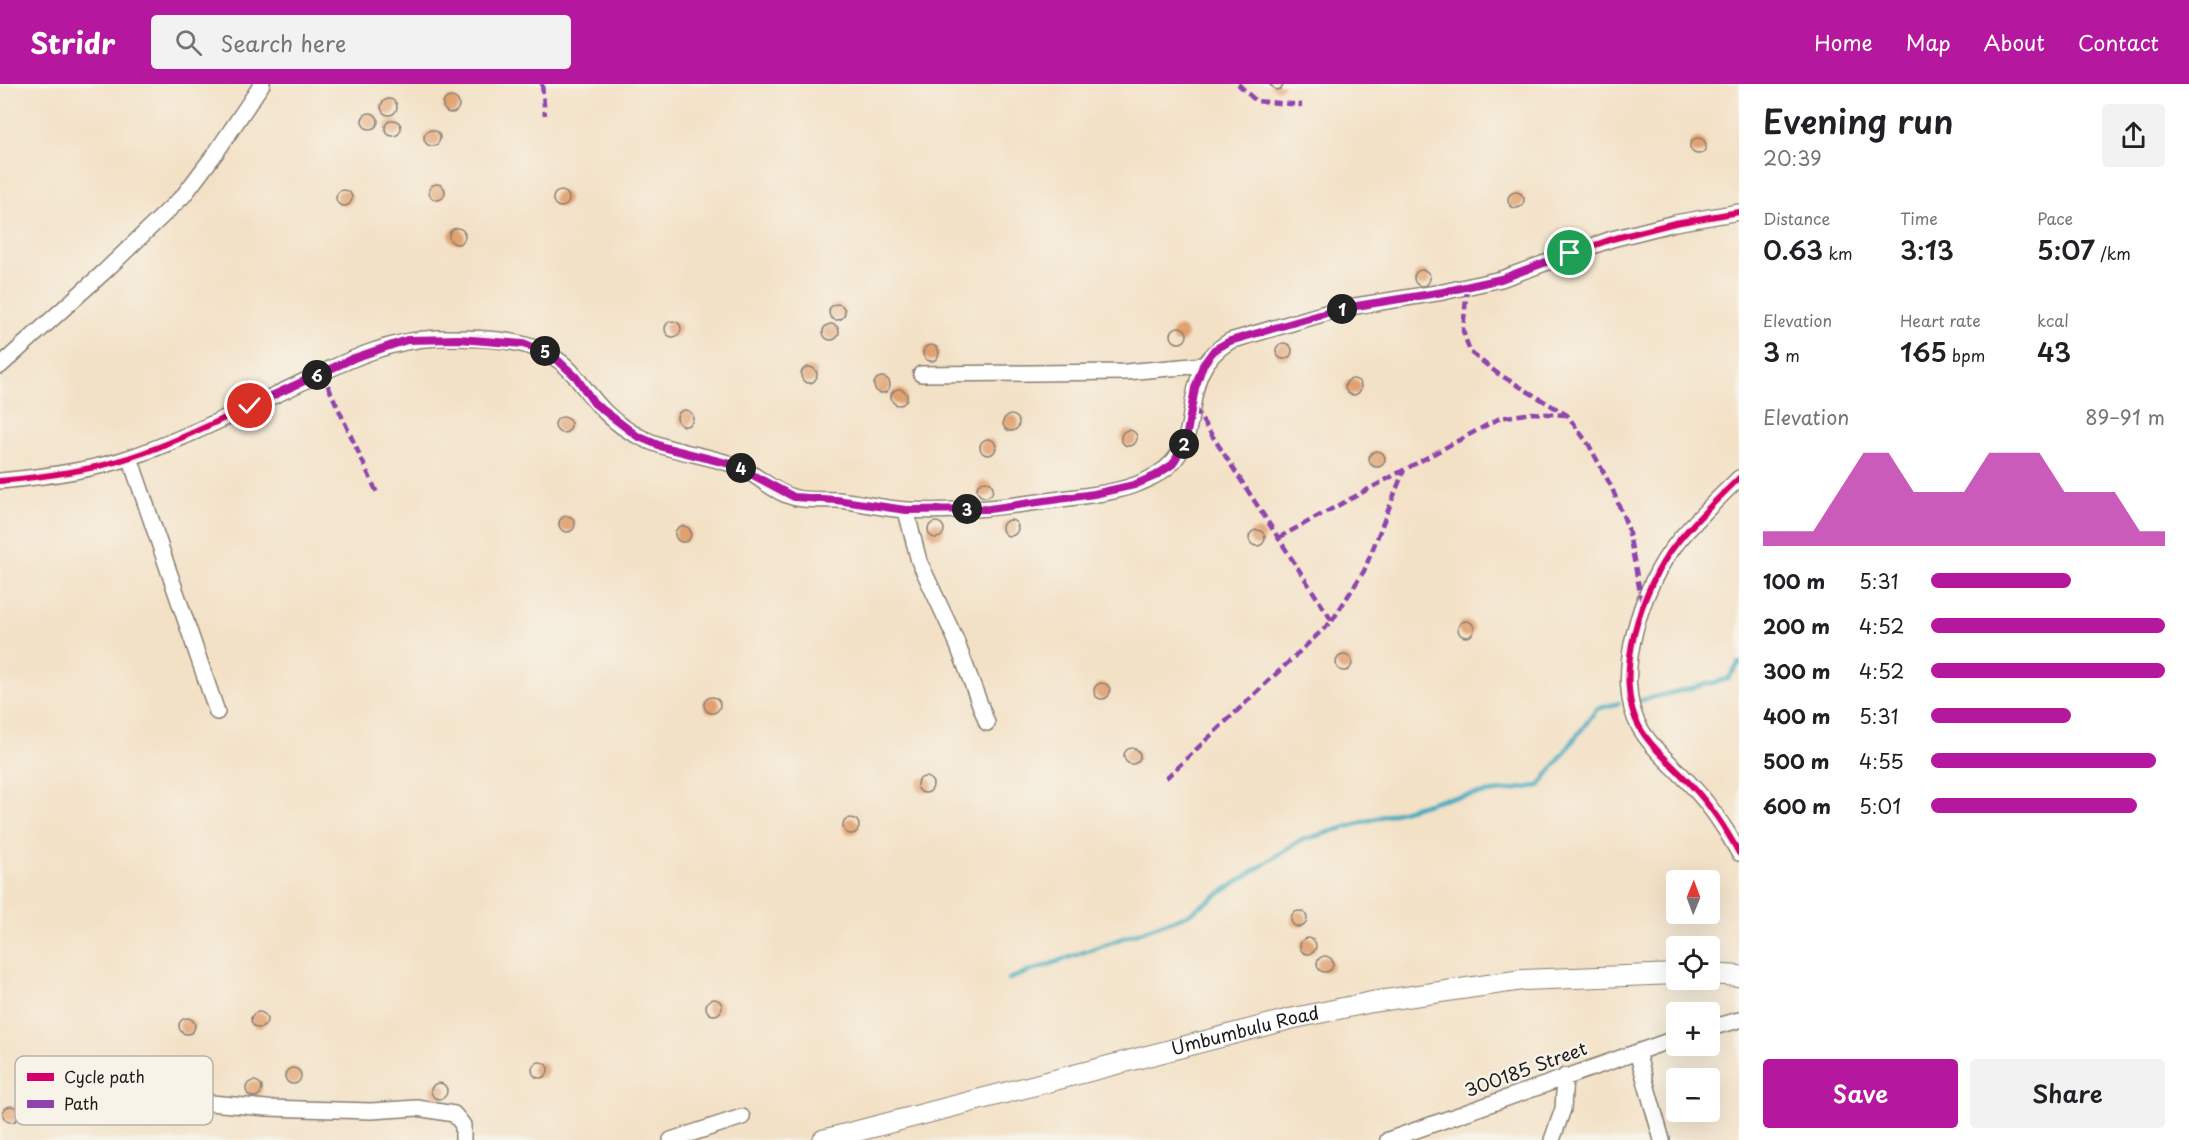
<!DOCTYPE html>
<meta charset="utf-8">
<style>
:root{--surface:#fff;--page:#f2f2f2;--text:#202124;--muted:#757577;--accent:#b5179e}
body{margin:0;font-family:"Playpen Sans",sans-serif;background:var(--page);color:var(--text);height:100vh;display:flex;flex-direction:column;font-size:22px;white-space:nowrap}
*{box-sizing:border-box;margin:0}
p{font-size:20px;color:var(--muted)}
.icon{flex:none;width:33px;height:33px;fill:none;stroke:currentColor;stroke-width:2;stroke-linecap:round;stroke-linejoin:round}
.map{position:relative;flex:1;overflow:hidden}
.side{display:flex;flex-direction:column;background:var(--surface);width:450px}
.side>*{flex:none}
.needle{width:39px;rotate:1deg}
.tools{position:absolute;left:1666px;top:786px;display:grid;gap:12px}
.tools a{display:grid;place-items:center;width:54px;height:54px;border-radius:6px;background:var(--surface);box-shadow:0 6px 24px #0002;font-size:30px}
.pin{position:absolute;display:grid;place-items:center;width:51px;height:51px;color:#fff;margin:-26px;border:3px solid #fff;border-radius:50%;box-shadow:0 2px 6px #0007}
.km{position:absolute;width:30px;height:30px;margin:-15px;border-radius:50%;background:#222;color:#fff;font-size:16px;line-height:30px;text-align:center}
.round{display:grid;place-items:center;flex:none;width:63px;height:63px;border-radius:6px;background:var(--page)}
.head{display:flex;align-items:center;justify-content:space-between;height:102px;padding:0 24px}
h1{font-size:33px;font-weight:600;line-height:45px}
.metrics{display:grid;grid-template-columns:repeat(3,1fr);gap:9px;height:102px;padding:6px 24px}
.metrics div{display:grid;align-content:center}
.metrics b{font-size:26px;font-weight:600}
.metrics small{font-size:16px;font-weight:400}
.metrics p{font-size:16px}
.chart{height:168px;padding:12px 24px}
.chart p{display:flex;justify-content:space-between}
.chart svg{width:100%;height:108px;margin-top:6px;fill:var(--accent);opacity:.7}
.button{display:flex;gap:12px;margin-top:auto;padding:12px 24px}
.button a{flex:1;height:69px;border-radius:6px;background:var(--accent);color:#fff;font-size:24px;font-weight:600;line-height:69px;text-align:center}
.button a+a{background:var(--page);color:var(--text)}
ul{padding:0 24px;list-style:none;font-size:20px}
li{display:grid;grid-template-columns:96px 72px 1fr;align-items:center;height:45px}
li i{height:15px;border-radius:8px;background:var(--accent)}
header{display:flex;align-items:center;gap:36px;box-sizing:border-box;height:84px;padding:0 30px;background:var(--accent);color:#fff}
header strong{font-size:28px}
nav{display:flex;gap:33px;margin-inline-start:auto;font-size:21px}
.search{width:420px;height:54px;background:var(--page);display:flex;align-items:center;gap:15px;box-sizing:border-box;padding:0 21px;border-radius:6px;color:var(--muted);font-size:22px}
main{display:flex;flex:1;min-height:0}
.map>svg:first-child{display:block}
.lines{fill:none;stroke-linecap:round;stroke-linejoin:round}
.stream{stroke:#3fa9be;stroke-width:4.5}
.building{fill:#e1a06e}
.minor-casing{stroke:#887e71;stroke-width:18}
.major-casing{stroke:#887e71;stroke-width:22}
.minor{stroke:#fff;stroke-width:15}
.major{stroke:#fff;stroke-width:20}
.quiet{stroke:#8e44ad;stroke-width:4.5;stroke-dasharray:9 4.5;stroke-linecap:butt}
.cycleway-casing{stroke:#f7f3e8;stroke-width:10}
.cycleway{stroke:#d6006c;stroke-width:6}
.route-casing{stroke:#fff;stroke-width:12}
.route{stroke:#b5179e;stroke-width:8}
.labels{text-anchor:middle;stroke-width:5;stroke-linejoin:round;paint-order:stroke}
.street-label{font-size:18px;fill:#1c1c1c;stroke:#f7f3e8}
.key{fill:#f7f3e8;stroke:#b5b2ab;stroke-width:1.5}
.key-label{font-size:16px;fill:#1c1c1c}
</style>
<header>
<strong>Stridr</strong>
<div class="search"><svg class="icon" aria-label="search" viewBox="0 0 24 24"><circle cx="10" cy="10" r="6"/><path d="M15 15l6 6"/></svg>Search here</div>
<nav><a>Home</a><a>Map</a><a>About</a><a>Contact</a></nav>
</header>
<main>
<div class="map">
<svg width="1739" height="1056" viewBox="0 0 1739 1056">
<rect width="100%" height="100%" fill="#f7f3e8"/>
<filter id="ink" filterUnits="userSpaceOnUse"><feTurbulence type="fractalNoise" baseFrequency=".0167" numOctaves="2"/><feDisplacementMap in="SourceGraphic" scale="12" xChannelSelector="R" yChannelSelector="G"/><feConvolveMatrix kernelMatrix="1 2 1 2 8 2 1 2 1" color-interpolation-filters="sRGB"/></filter>
<filter id="wash" filterUnits="userSpaceOnUse"><feTurbulence type="fractalNoise" baseFrequency=".008" numOctaves="4" result="noise"/><feDisplacementMap in="SourceGraphic" scale="24" xChannelSelector="R" yChannelSelector="G"/><feGaussianBlur stdDeviation="1.35" result="paint"/><feColorMatrix in="noise" values="0 0 0 0 0 0 0 0 0 0 0 0 0 0 0 0 0 1.4 0 .05"/><feComposite in="paint" operator="in"/></filter>
<g filter="url(#wash)">
<rect width="100%" height="100%" fill="#f3e1c6"/>
<g class="lines">
<!-- stream -->
<path class="stream" d="M1638,617L1728,595L1739,579
M1009,895L1187,831L1299,757L1442,715L1539,702L1597,625L1619,619"/>
</g>
<g id="blocks">
<!-- building -->
<path class="building" d="M1269,0H1284L1281,5L1276,6Z
M443 21a8 8 0 1 1 16 0a8 8 0 1 1-16 0Z
M381 23a8 8 0 1 1 16 0a8 8 0 1 1-16 0Z
M362 37a8 8 0 1 1 16 0a8 8 0 1 1-16 0Z
M385 44a8 8 0 1 1 16 0a8 8 0 1 1-16 0Z
M424 54a8 8 0 1 1 16 0a8 8 0 1 1-16 0Z
M1690 62a8 8 0 1 1 16 0a8 8 0 1 1-16 0Z
M429 108a8 8 0 1 1 16 0a8 8 0 1 1-16 0Z
M336 114a8 8 0 1 1 16 0a8 8 0 1 1-16 0Z
M553 115a8 8 0 1 1 16 0a8 8 0 1 1-16 0Z
M1508 116a8 8 0 1 1 16 0a8 8 0 1 1-16 0Z
M449 152a8 8 0 1 1 16 0a8 8 0 1 1-16 0Z
M1414 194a8 8 0 1 1 16 0a8 8 0 1 1-16 0Z
M829 228a8 8 0 1 1 16 0a8 8 0 1 1-16 0Z
M665 245a8 8 0 1 1 16 0a8 8 0 1 1-16 0Z
M823 248a8 8 0 1 1 16 0a8 8 0 1 1-16 0Z
M1171 251a8 8 0 1 1 16 0a8 8 0 1 1-16 0Z
M1276 267a8 8 0 1 1 16 0a8 8 0 1 1-16 0Z
M923 269a8 8 0 1 1 16 0a8 8 0 1 1-16 0Z
M801 291a8 8 0 1 1 16 0a8 8 0 1 1-16 0Z
M874 301a8 8 0 1 1 16 0a8 8 0 1 1-16 0Z
M1345 303a8 8 0 1 1 16 0a8 8 0 1 1-16 0Z
M891 313a8 8 0 1 1 16 0a8 8 0 1 1-16 0Z
M677 334a8 8 0 1 1 16 0a8 8 0 1 1-16 0Z
M1003 339a8 8 0 1 1 16 0a8 8 0 1 1-16 0Z
M555 341a8 8 0 1 1 16 0a8 8 0 1 1-16 0Z
M1121 354a8 8 0 1 1 16 0a8 8 0 1 1-16 0Z
M980 363a8 8 0 1 1 16 0a8 8 0 1 1-16 0Z
M1369 375a8 8 0 1 1 16 0a8 8 0 1 1-16 0Z
M977 405a8 8 0 1 1 16 0a8 8 0 1 1-16 0Z
M559 440a8 8 0 1 1 16 0a8 8 0 1 1-16 0Z
M1002 444a8 8 0 1 1 16 0a8 8 0 1 1-16 0Z
M928 446a8 8 0 1 1 16 0a8 8 0 1 1-16 0Z
M675 450a8 8 0 1 1 16 0a8 8 0 1 1-16 0Z
M1249 454a8 8 0 1 1 16 0a8 8 0 1 1-16 0Z
M1458 545a8 8 0 1 1 16 0a8 8 0 1 1-16 0Z
M1336 579a8 8 0 1 1 16 0a8 8 0 1 1-16 0Z
M1094 607a8 8 0 1 1 16 0a8 8 0 1 1-16 0Z
M704 621a8 8 0 1 1 16 0a8 8 0 1 1-16 0Z
M1124 672a8 8 0 1 1 16 0a8 8 0 1 1-16 0Z
M917 701a8 8 0 1 1 16 0a8 8 0 1 1-16 0Z
M843 742a8 8 0 1 1 16 0a8 8 0 1 1-16 0Z
M1291 835a8 8 0 1 1 16 0a8 8 0 1 1-16 0Z
M1300 862a8 8 0 1 1 16 0a8 8 0 1 1-16 0Z
M1317 880a8 8 0 1 1 16 0a8 8 0 1 1-16 0Z
M706 923a8 8 0 1 1 16 0a8 8 0 1 1-16 0Z
M251 936a8 8 0 1 1 16 0a8 8 0 1 1-16 0Z
M179 942a8 8 0 1 1 16 0a8 8 0 1 1-16 0Z
M532 986a8 8 0 1 1 16 0a8 8 0 1 1-16 0Z
M285 992a8 8 0 1 1 16 0a8 8 0 1 1-16 0Z
M246 1005a8 8 0 1 1 16 0a8 8 0 1 1-16 0Z
M431 1007a8 8 0 1 1 16 0a8 8 0 1 1-16 0Z
M3 1030a8 8 0 1 1 16 0a8 8 0 1 1-16 0Z"/>
</g>
</g>
<g filter="url(#ink)">
<use href="#blocks" fill-opacity="0" stroke="#887e71" stroke-width="1.5"/>
<g class="lines">
<!-- minor casing -->
<g class="minor-casing">
<path id="minor" d="M0,282L104,188L184,111L217,67L262,0
M921,290L1126,288L1203,281
M130,374L217,628
M1739,394C1718,415 1695,436 1676,460C1642,501 1611,595 1640,644C1653,666 1675,683 1692,702C1711,722 1726,745 1739,769
M0,397C42,393 91,387 131,373C180,357 227,332 273,312C326,288 378,256 438,254C483,254 544,252 575,292C594,316 610,339 640,353C670,368 703,370 734,381C757,389 773,409 796,414C810,417 824,415 838,416C861,418 884,425 907,426C959,429 1010,422 1061,415C1092,411 1129,408 1156,391C1214,358 1169,294 1230,257L1343,224L1443,208L1501,195L1612,155L1675,139L1739,128
M906,427L919,477L955,554L987,639
M1710,944L1739,936
M1637,968L1662,1056
M188,1017L267,1024L371,1027L417,1024L454,1030L463,1041V1056
M671,1056L742,1033
M1388,1056L1677,954
M1552,1056L1563,1025L1565,992"/>
</g>
<!-- major casing -->
<g class="major-casing">
<g id="major">
<path d="M1710,890L1739,892"/>
<path id="s1" d="M823,1056L1290,935L1372,918L1522,896L1677,890"/>
</g>
</g>
<!-- minor -->
<use href="#minor" class="minor"/>
<!-- major -->
<use href="#major" class="major"/>
<!-- quiet -->
<path class="quiet" d="M542,0L545,31
M1238,0L1256,17L1302,21
M1467,203L1463,247L1470,268L1497,289L1567,331L1589,361L1612,404L1628,444L1642,519
M322,289L378,411
M1278,454L1500,334L1532,329L1565,331
M1332,537L1364,487L1404,386
M1166,694L1332,537L1193,322"/>
<!-- cycleway casing -->
<g class="cycleway-casing">
<path id="cycleway" d="M1739,394C1718,415 1695,436 1676,460C1642,501 1611,595 1640,644C1653,666 1675,683 1692,702C1711,722 1726,745 1739,769
M0,397C42,393 91,387 131,373C180,357 227,332 273,312C326,288 378,256 438,254C483,254 544,252 575,292C594,316 610,339 640,353C670,368 703,370 734,381C757,389 773,409 796,414C810,417 824,415 838,416C861,418 884,425 907,426C959,429 1010,422 1061,415C1092,411 1129,408 1156,391C1214,358 1169,294 1230,257L1343,224L1443,208L1501,195L1612,155L1675,139L1739,128"/>
</g>
<!-- cycleway -->
<use href="#cycleway" class="cycleway"/>
</g>
</g>
<g class="lines" filter="url(#ink)">
<!-- route casing -->
<g class="route-casing">
<path id="route" d="M250,322L354,274L407,256L459,255L523,260L550,269L576,293L594,319L637,352L663,363L734,381L794,413L836,416L906,426L989,425L1094,410L1134,401L1155,392L1173,380L1186,355L1195,304L1203,281L1214,266L1230,257L1344,224L1443,208L1501,195L1570,169"/>
</g>
<!-- route -->
<use href="#route" class="route"/>
</g>
<g class="labels">
<!-- street labels -->
<g class="street-label">
<text dy="6" stroke="none"><textPath href="#s1" startOffset="436">Umbumbulu Road</textPath></text>
<text transform="translate(1526 986) rotate(-20)" y="6">300185 Street</text>
</g>
</g>
<!-- legend -->
<rect x="15" y="972" width="198" height="69" rx="9" class="key"/>
<rect x="27" y="989" width="27" height="8" fill="#d6006c"/>
<rect x="27" y="1016" width="27" height="8" fill="#8e44ad"/>
<g class="key-label">
<text x="64" y="999">Cycle path</text>
<text x="64" y="1026">Path</text>
</g>
</svg>
<div class="tools">
<a><svg class="needle" viewBox="-14 -14 28 28"><path d="M0-13l5 13h-10z" fill="#e53935"/><path d="M0 13l5-13h-10z" fill="#757577"/></svg></a>
<a><svg class="icon" aria-label="locate" viewBox="0 0 24 24"><circle cx="12" cy="12" r="6"/><path d="M12 2v4M12 18v4M2 12h4M18 12h4"/></svg></a>
<a>+</a>
<a>−</a>
</div>
<div class="pin" style="left:1570px;top:169px;background:#1e9e55"><svg class="icon" aria-label="arrive" viewBox="0 0 24 24"><path d="M6 21V4h12l-3 4 3 4H6"/></svg></div>
<div class="pin" style="left:250px;top:322px;background:#d93025"><svg class="icon" aria-label="check" viewBox="0 0 24 24"><path d="M5 12l5 5 9-10"/></svg></div>
<b class="km" style="left:1342px;top:225px">1</b>
<b class="km" style="left:1184px;top:360px">2</b>
<b class="km" style="left:967px;top:425px">3</b>
<b class="km" style="left:741px;top:384px">4</b>
<b class="km" style="left:545px;top:267px">5</b>
<b class="km" style="left:317px;top:291px">6</b>
</div>
<section class="side">
<div class="head"><div><h1>Evening run</h1><p>20:39</p></div><a class="round"><svg class="icon" aria-label="share" viewBox="0 0 24 24"><path d="M12 15V3M7 8l5-5 5 5M5 13v7h14v-7"/></svg></a></div>
<div class="metrics">
<div><p>Distance</p><b>0.63<small> km</small></b></div>
<div><p>Time</p><b>3:13</b></div>
<div><p>Pace</p><b>5:07<small> /km</small></b></div>
</div>
<div class="metrics">
<div><p>Elevation</p><b>3<small> m</small></b></div>
<div><p>Heart rate</p><b>165<small> bpm</small></b></div>
<div><p>kcal</p><b>43</b></div>
</div>
<div class="chart"><p><span>Elevation</span>89–91 m</p>
<svg viewBox="0 0 160 44" preserveAspectRatio="none"><path d="M0 44V38L10 38L20 38L30 22L40 6L50 6L60 22L70 22L80 22L90 6L100 6L110 6L120 22L130 22L140 22L150 38L160 38V44z"/></svg>
</div>
<ul>
<li><b>100 m</b>5:31<i style="width:60%"></i></li>
<li><b>200 m</b>4:52<i style="width:100%"></i></li>
<li><b>300 m</b>4:52<i style="width:100%"></i></li>
<li><b>400 m</b>5:31<i style="width:60%"></i></li>
<li><b>500 m</b>4:55<i style="width:96%"></i></li>
<li><b>600 m</b>5:01<i style="width:88%"></i></li>
</ul>
<div class="button"><a>Save</a><a>Share</a></div>
</section>
</main>
